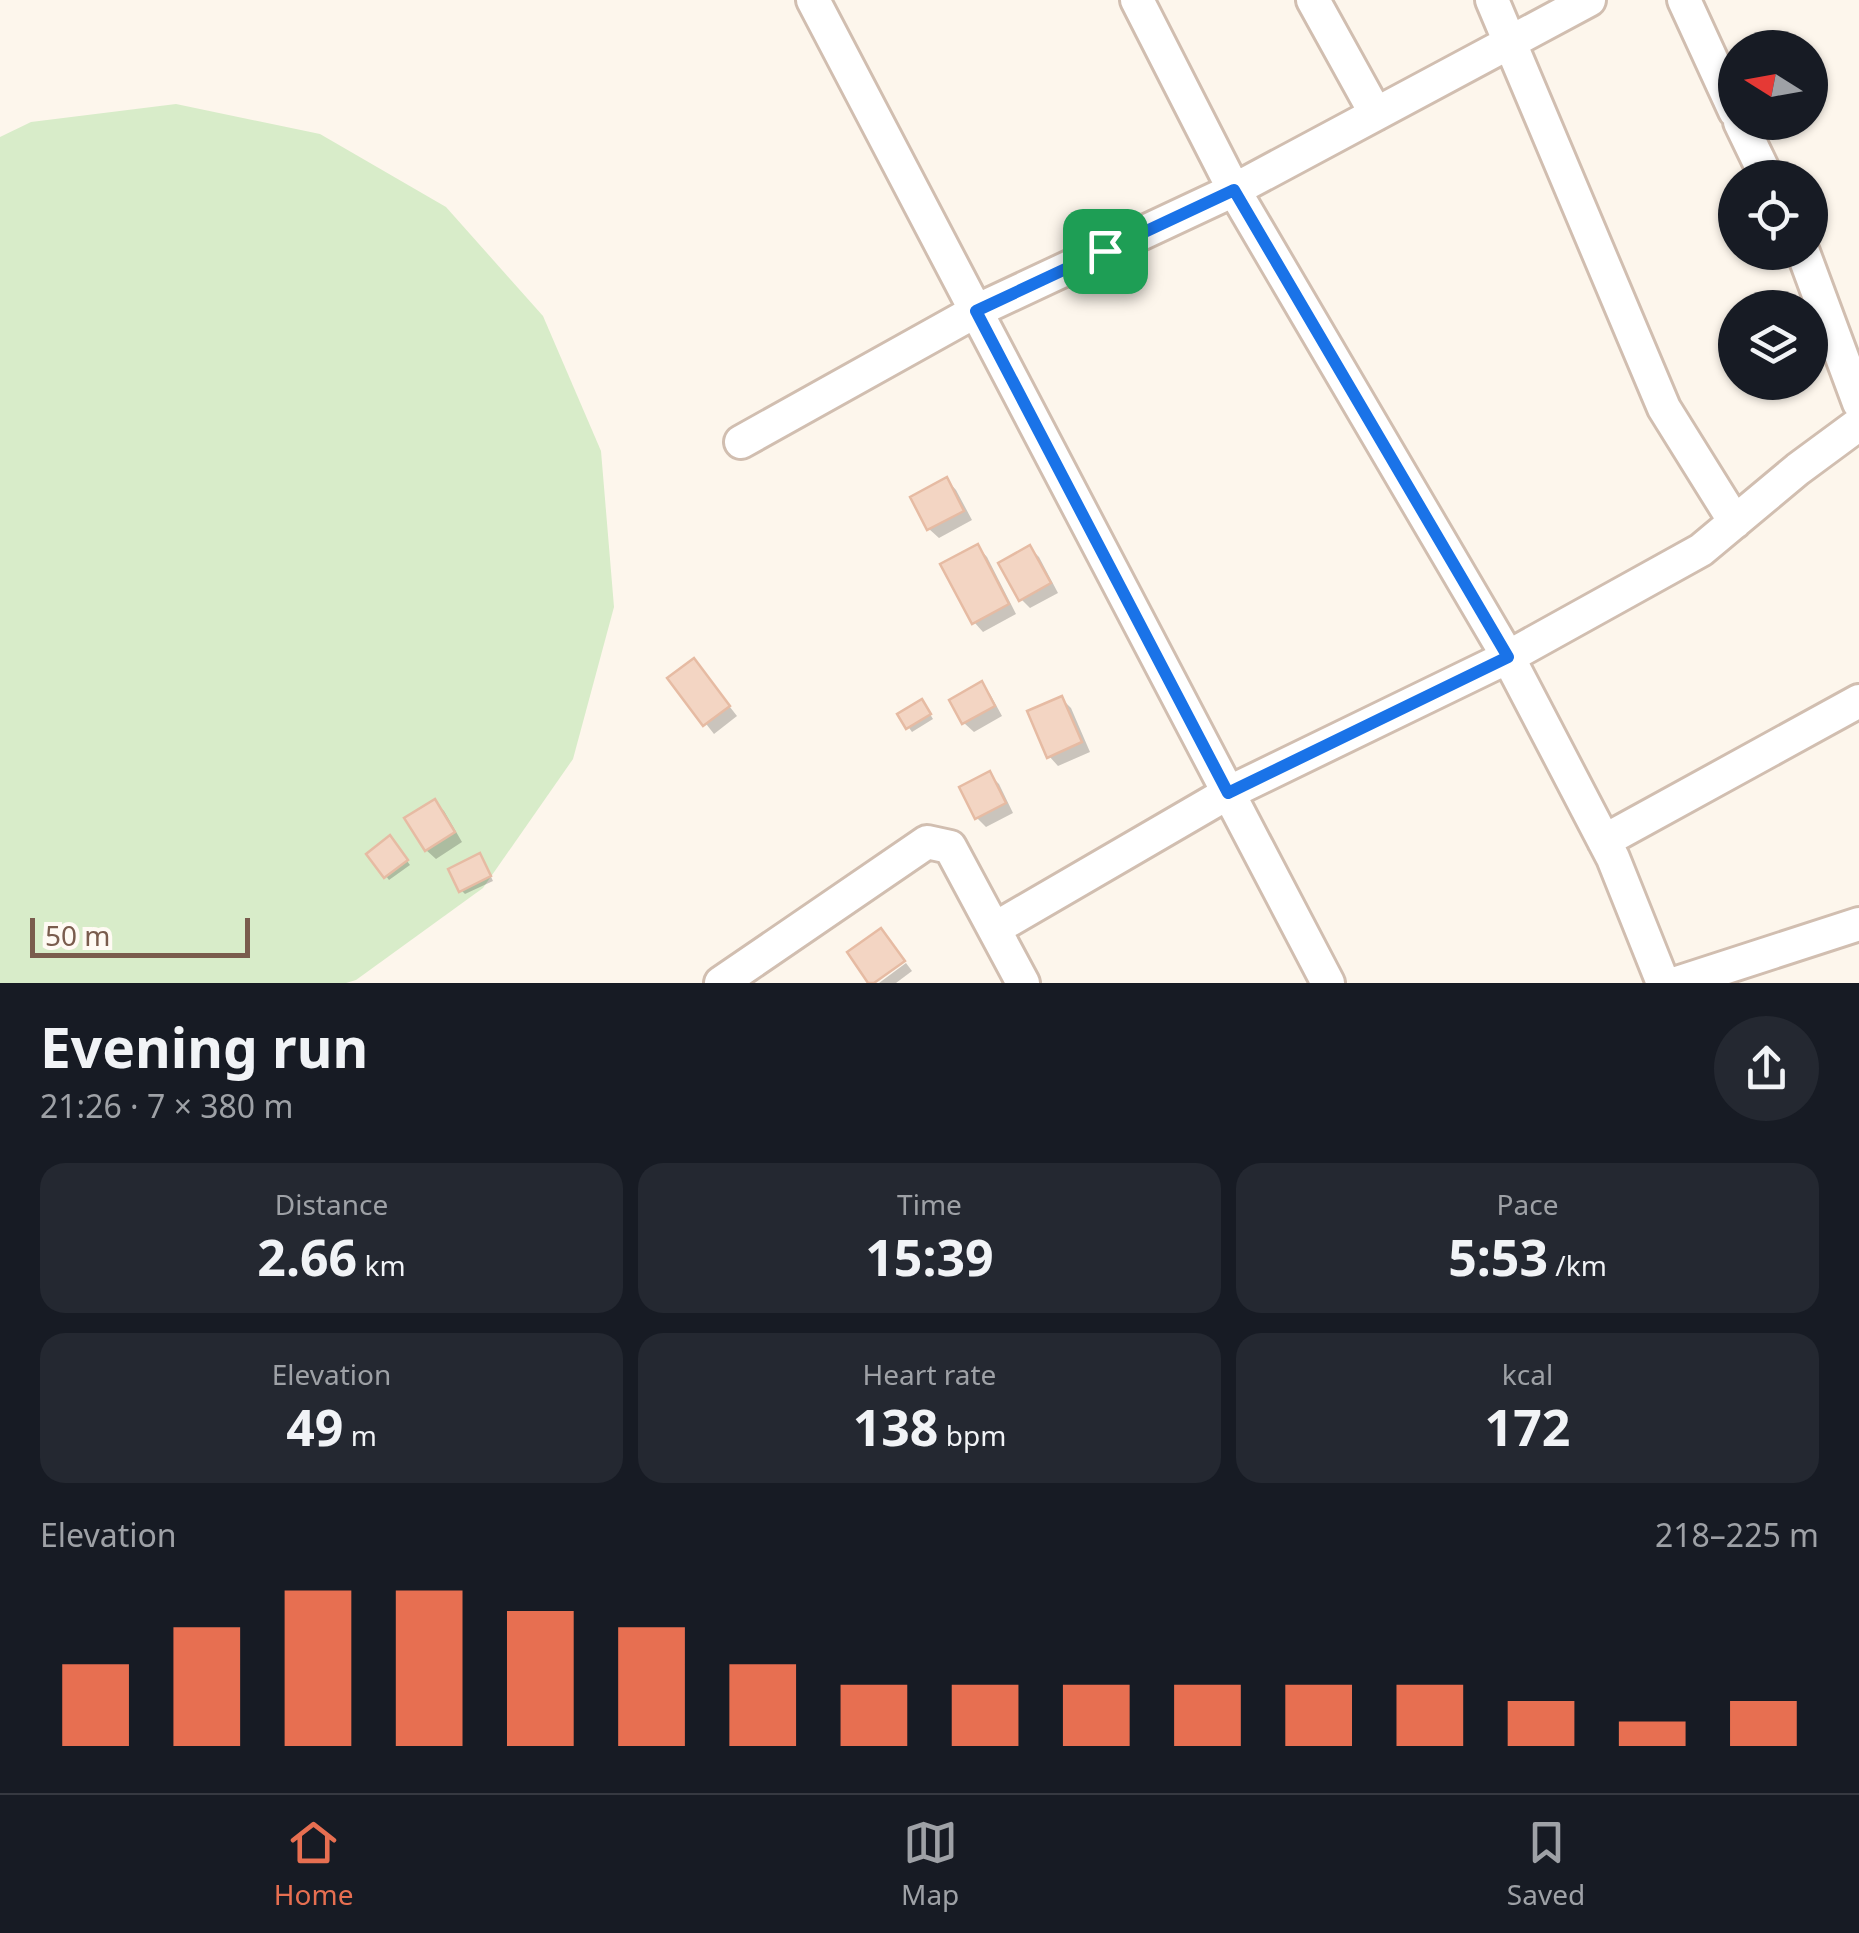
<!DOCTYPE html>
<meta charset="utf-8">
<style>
:root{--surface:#171b24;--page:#242831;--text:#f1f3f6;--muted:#9ea1a6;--line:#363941;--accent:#e76f51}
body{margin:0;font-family:"Noto Sans",sans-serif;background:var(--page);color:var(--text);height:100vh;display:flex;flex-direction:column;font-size:38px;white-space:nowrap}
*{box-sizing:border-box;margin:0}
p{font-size:32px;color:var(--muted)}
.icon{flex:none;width:55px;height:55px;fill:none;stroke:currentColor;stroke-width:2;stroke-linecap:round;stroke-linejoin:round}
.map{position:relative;height:983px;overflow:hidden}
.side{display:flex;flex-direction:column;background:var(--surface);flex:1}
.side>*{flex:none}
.needle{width:65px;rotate:281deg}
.buttons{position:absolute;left:1718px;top:30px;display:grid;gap:20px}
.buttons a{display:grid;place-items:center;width:110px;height:110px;border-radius:50%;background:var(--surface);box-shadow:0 2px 8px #0004;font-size:50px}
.scale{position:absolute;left:30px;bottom:25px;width:220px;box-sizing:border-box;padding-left:10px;border:5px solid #7a5c4d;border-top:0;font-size:28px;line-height:35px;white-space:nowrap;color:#7a5c4d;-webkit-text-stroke:8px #fffaf3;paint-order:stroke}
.pin{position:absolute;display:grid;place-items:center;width:85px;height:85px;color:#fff;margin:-42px;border-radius:20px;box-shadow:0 5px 15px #0006}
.round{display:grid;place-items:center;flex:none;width:105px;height:105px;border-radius:52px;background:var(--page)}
.overview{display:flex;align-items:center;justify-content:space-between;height:170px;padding:0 40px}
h1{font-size:55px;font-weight:700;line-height:75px}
.metrics{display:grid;grid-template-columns:repeat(3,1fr);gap:15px;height:170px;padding:10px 40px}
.metrics div{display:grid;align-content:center;border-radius:25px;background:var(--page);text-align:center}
.metrics b{font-size:50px;font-weight:700}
.metrics small{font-size:28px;font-weight:400}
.metrics p{font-size:28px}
.chart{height:280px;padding:20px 40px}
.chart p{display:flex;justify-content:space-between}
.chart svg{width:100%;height:180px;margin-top:10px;stroke:var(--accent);stroke-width:6}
.menu{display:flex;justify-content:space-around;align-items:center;height:140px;border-top:2px solid var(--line);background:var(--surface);font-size:28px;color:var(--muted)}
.menu a{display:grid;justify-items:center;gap:5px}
.menu .active{color:var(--accent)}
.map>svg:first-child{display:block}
.green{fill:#d8ecc9}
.shadow{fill:#0003}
.building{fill:#f3d5c3;stroke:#e6bba3;stroke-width:2.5}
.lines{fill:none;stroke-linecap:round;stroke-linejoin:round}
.street-casing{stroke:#d1beb0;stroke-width:38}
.street{stroke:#fff;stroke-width:32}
.route-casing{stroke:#fff;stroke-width:20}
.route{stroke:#1a73e8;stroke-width:12}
</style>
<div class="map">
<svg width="1859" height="983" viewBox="0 0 1859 983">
<rect width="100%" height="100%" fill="#fdf6ec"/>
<!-- green -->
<path class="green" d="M176,104L320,134L446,207L543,316L601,451L614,607L573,759L483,888L356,980L346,983H0V137L31,122Z"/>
<!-- shadow -->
<path class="shadow" d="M947,480L956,490L972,520L939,538L929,529Z
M978,547L987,557L1016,614L983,632L974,622Z
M1030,548L1039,557L1058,593L1030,608L1021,599Z
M694,661L737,716L714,734L671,679Z
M981,685L990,694L1002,716L974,732L964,723Z
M1062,699L1071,708L1090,752L1058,766L1049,756Z
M925,706L933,719L912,732L900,715Z
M989,774L999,784L1013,813L986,827L977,818Z
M434,802L444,811L462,842L436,859L426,850Z
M394,843L410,865L389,880L386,876Z
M483,860L493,881L465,894L461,890Z
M906,963L912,971L896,983H879Z"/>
<!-- building -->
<path class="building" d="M947,477L964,511L927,530L910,497Z
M978,544L1009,604L972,624L940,564Z
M1030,545L1051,583L1019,601L998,563Z
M694,658L730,706L703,726L667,678Z
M982,681L995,706L962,724L949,700Z
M1062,696L1082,742L1047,758L1027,711Z
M922,699L931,714L906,729L897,714Z
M990,771L1006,803L975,819L959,787Z
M435,799L455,832L425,851L404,818Z
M390,835L408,860L384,878L366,854Z
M480,853L491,876L459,892L448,869Z
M881,928L905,961L874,983H868L847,952Z"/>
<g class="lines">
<!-- street casing -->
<g class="street-casing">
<path id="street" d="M813,0L1328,983
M1137,0L1234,190L1508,657L1613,858L1663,983
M1313,0L1376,114
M1492,0L1664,408L1735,522
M1684,0L1735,111
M1740,122L1767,178
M1803,252L1859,403
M741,442L976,311L1234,190L1589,0
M1604,841L1859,701
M994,929L1228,793L1508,657L1701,550L1798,469L1859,424
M721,983L927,842L950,847L1023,983
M1677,983L1859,924"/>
</g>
<!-- street -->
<use href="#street" class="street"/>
</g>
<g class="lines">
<!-- route casing -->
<g class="route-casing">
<path id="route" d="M1234,190L1508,657L1228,793L976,311Z"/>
</g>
<!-- route -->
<use href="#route" class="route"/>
</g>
</svg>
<div class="buttons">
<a><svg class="needle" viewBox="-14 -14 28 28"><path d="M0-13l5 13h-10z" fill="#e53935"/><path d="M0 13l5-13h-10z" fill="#9ea1a6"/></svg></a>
<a><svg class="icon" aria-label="locate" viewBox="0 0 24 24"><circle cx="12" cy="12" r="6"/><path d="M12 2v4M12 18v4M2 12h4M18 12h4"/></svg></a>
<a><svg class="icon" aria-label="layers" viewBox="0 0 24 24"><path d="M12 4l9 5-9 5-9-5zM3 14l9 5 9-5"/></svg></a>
</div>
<div class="scale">50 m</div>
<div class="pin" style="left:1105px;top:251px;background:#1e9e55"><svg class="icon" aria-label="arrive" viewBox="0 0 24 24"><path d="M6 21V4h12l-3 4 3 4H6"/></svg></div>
</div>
<section class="side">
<div class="overview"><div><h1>Evening run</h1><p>21:26 · 7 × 380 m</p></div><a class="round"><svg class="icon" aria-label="share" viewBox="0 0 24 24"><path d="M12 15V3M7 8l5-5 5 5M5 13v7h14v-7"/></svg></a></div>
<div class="metrics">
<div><p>Distance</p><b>2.66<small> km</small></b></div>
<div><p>Time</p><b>15:39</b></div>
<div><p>Pace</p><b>5:53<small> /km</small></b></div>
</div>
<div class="metrics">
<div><p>Elevation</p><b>49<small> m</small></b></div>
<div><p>Heart rate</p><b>138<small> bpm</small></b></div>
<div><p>kcal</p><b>172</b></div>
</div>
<div class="chart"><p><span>Elevation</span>218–225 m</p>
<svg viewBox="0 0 160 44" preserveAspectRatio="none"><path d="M5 44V24M15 44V15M25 44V6M35 44V6M45 44V11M55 44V15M65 44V24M75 44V29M85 44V29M95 44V29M105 44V29M115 44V29M125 44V29M135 44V33M145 44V38M155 44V33"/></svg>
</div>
</section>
<nav class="menu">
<a class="active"><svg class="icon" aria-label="home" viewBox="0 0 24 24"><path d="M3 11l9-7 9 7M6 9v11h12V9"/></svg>Home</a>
<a><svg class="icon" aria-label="map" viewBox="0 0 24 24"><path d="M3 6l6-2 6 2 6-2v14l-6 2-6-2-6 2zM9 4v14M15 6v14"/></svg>Map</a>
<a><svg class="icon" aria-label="saved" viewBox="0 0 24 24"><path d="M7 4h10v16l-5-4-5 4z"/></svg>Saved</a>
</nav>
